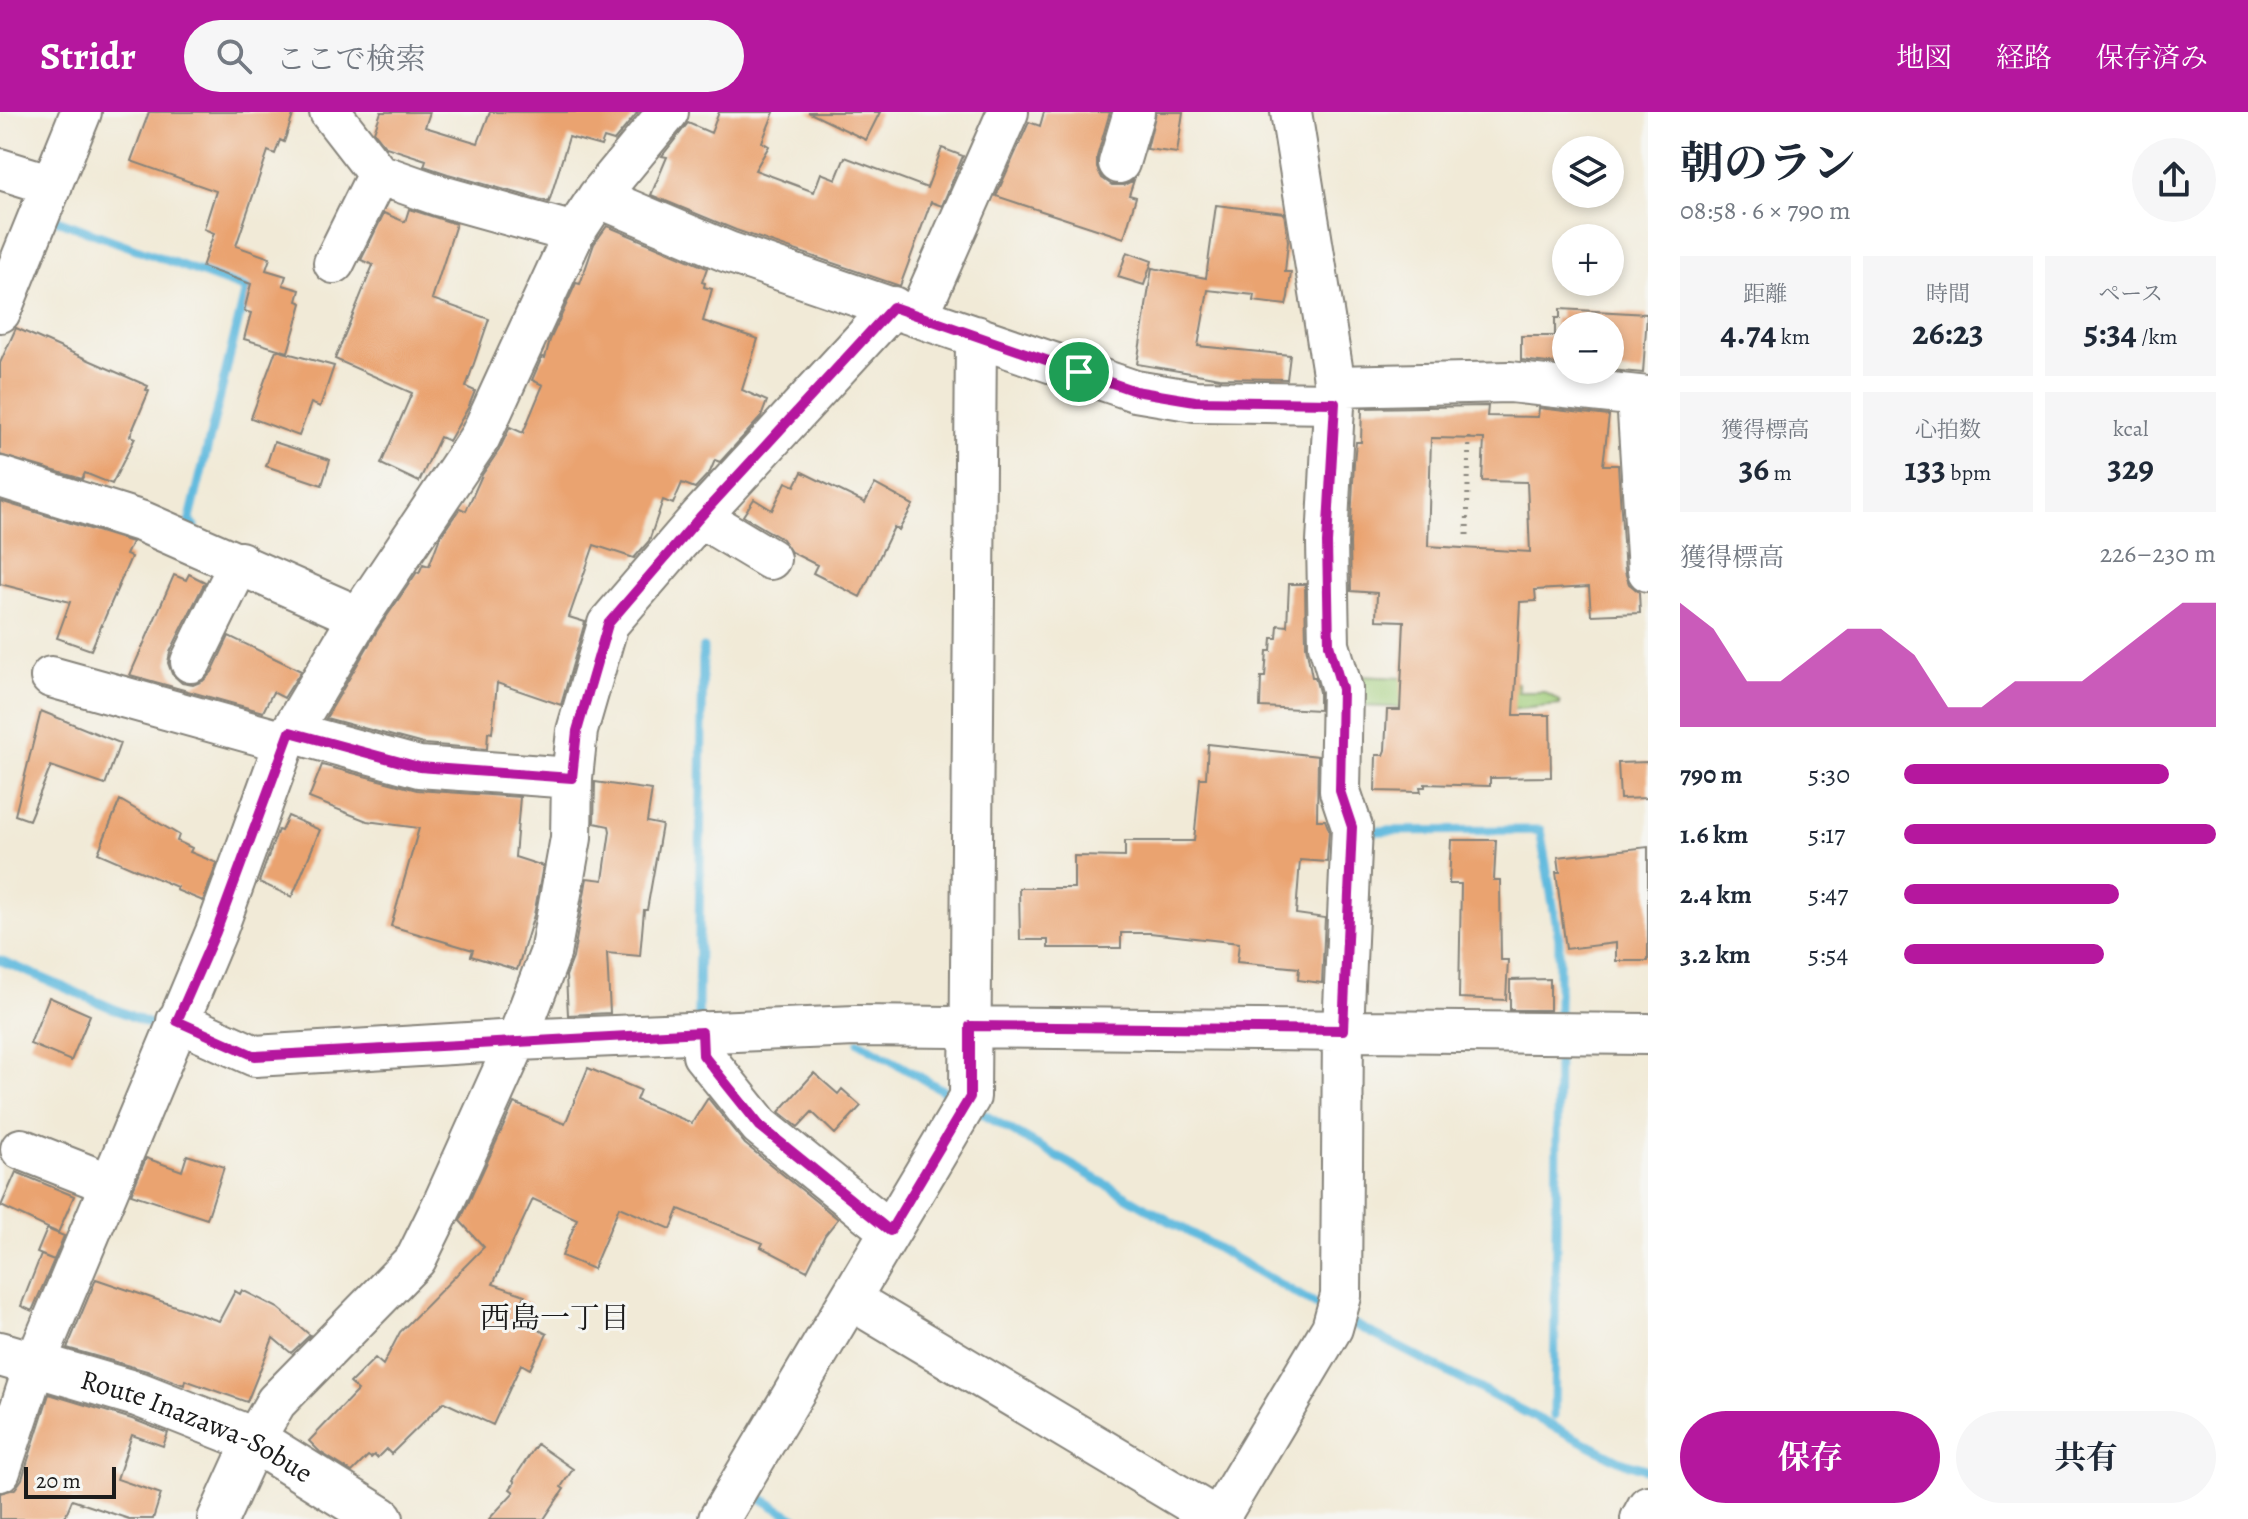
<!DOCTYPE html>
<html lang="ja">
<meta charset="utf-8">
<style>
:root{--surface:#fff;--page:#f6f6f7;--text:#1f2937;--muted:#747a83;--accent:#b5179e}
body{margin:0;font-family:Alegreya,"Noto Serif JP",serif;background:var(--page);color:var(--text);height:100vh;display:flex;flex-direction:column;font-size:30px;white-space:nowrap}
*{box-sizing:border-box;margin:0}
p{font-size:26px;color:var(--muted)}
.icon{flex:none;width:44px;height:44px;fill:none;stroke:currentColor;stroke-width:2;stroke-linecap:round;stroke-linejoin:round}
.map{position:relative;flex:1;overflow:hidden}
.drawer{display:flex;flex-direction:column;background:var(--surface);width:600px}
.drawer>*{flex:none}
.fabs{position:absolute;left:1552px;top:24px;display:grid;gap:16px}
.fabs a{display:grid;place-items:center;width:72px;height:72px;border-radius:50%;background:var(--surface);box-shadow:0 4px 12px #0003;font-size:40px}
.scale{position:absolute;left:24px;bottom:20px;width:92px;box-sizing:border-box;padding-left:8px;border:4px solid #1c1c1c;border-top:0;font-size:22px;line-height:28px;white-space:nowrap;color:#1c1c1c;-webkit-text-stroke:6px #f6f6f2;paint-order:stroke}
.pin{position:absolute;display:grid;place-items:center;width:68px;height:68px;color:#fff;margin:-34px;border:4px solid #fff;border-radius:50%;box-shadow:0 2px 8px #0007}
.round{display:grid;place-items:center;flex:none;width:84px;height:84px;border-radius:42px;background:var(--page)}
.headline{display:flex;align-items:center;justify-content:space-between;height:136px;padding:0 32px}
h1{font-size:44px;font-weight:700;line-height:60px}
.figures{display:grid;grid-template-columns:repeat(3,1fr);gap:12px;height:136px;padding:8px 32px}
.figures div{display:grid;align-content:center;border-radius:0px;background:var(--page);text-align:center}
.figures b{font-size:34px;font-weight:700}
.figures small{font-size:22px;font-weight:400}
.figures p{font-size:22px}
.chart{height:224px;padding:16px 32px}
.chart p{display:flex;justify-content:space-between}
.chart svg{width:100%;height:144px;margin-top:8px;fill:var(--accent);opacity:.7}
.button{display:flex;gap:16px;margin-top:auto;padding:16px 32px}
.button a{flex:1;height:92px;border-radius:48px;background:var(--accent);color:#fff;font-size:32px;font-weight:700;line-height:92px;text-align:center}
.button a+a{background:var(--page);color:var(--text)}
ul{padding:0 32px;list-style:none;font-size:26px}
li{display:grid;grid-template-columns:128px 96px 1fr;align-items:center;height:60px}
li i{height:20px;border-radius:10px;background:var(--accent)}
header{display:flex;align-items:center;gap:48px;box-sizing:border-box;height:112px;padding:0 40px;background:var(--accent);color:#fff}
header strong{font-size:38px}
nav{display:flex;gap:44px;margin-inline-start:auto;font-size:28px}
.search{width:560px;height:72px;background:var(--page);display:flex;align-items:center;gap:20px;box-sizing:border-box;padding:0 28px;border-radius:44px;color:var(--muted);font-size:30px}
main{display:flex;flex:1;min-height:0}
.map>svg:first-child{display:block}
.green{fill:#a1cd7a;stroke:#5e744b;stroke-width:2}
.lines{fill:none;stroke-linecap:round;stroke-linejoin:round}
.stream{stroke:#61bade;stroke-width:9}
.building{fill:#eaa36f;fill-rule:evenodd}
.minor-casing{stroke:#86837a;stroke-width:44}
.major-casing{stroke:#86837a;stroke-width:48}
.path{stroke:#86837a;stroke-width:5;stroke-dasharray:2 6;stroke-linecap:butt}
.minor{stroke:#fff;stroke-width:40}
.major{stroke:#fff;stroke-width:44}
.route-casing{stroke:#fff;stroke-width:16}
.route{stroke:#b5179e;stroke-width:10}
.labels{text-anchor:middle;stroke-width:6;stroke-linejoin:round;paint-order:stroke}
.street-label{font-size:28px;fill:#1c1c1c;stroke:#f6f6f2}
.neighbourhood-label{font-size:30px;fill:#1c1c1c;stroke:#f6f6f2}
</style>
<header>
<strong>Stridr</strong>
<div class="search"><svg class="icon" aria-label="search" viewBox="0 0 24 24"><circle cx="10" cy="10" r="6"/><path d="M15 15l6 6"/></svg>ここで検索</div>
<nav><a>地図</a><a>経路</a><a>保存済み</a></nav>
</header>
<main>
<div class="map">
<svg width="1648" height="1407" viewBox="0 0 1648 1407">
<rect width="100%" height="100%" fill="#f6f6f2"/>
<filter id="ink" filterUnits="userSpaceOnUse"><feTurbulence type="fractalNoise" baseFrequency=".0125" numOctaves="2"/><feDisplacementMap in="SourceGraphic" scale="16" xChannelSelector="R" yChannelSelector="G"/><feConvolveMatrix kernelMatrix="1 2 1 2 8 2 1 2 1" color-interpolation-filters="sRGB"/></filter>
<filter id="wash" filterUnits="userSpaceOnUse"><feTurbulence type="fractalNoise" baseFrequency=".006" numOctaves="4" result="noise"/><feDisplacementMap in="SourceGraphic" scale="32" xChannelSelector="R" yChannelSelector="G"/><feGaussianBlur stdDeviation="1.8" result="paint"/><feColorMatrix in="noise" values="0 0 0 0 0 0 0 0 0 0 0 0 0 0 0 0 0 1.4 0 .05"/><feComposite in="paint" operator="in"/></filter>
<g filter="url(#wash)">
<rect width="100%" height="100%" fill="#f1ead7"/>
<!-- green -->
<path class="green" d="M1358,564L1518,571V580H1544L1560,589V593L1497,599L1357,594Z"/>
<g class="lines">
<!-- stream -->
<path class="stream" d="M56,101L54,107L246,177L189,411L195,414
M1367,719L1540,718L1559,827V912
M0,848L161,917
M700,909L698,898L703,536
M859,930L951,983
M981,1001L1325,1198
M1348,1209L1620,1349L1648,1358
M1554,1304L1558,937
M750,1380L796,1407"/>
</g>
<g id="blocks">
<!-- building -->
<path class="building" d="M149,0H294L284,30L280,28L275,42L268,39L236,134L270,146L266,158L286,164L283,173L300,178L297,189L302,191L288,240L244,227L251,201L244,199L251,172L202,155L214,121L204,117L216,79L131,49Z
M381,0H430L425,15L478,31L490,0H638L614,29L604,26L601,34L569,25L549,90L448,62L424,54L426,48L386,35L374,20Z
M719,0H774L762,30L769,34L755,58L814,80L821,61L836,67L845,45L927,76L942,36L963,44L942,94L931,90L900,174L736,118L651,83L667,45L662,44L688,11L711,21Z
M808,0H880L866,28Z
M1044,0H1110L1097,45V56L1102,66L1112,73H1124L1134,68L1129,83L1136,85L1124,126L996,84L1029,10L1040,14Z
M1156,0H1183L1177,41L1147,37Z
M1216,93L1284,101L1288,129L1285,160H1291L1288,185L1286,193L1253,189L1254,183L1208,178L1198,234L1290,243L1287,267L1220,266L1137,252L1152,156L1206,166Z
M409,97L456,112L432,187L489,207L466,275L475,279L468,296L449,329L440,325L419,370L381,352L412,281L335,247L373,153L361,148L384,101L405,110Z
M607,114L707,156L702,170L705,171L704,175L712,177L703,209L758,227L742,278L767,289L761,305L720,350L715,348L710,360L695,376L682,371L673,392L663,388L649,429L634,446L594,433L569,505L585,510L561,593L497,571L492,621L488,620L487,637L423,632L326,606L378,517L417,460L419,461L423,452L429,454L440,425L460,396L466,399L482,363L499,338L510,315L523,321L543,273L532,268L542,245L545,246L550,228L576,171L580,172L594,132Z
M1127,140L1152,149L1144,173L1118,165Z
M1560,197L1647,202L1643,261L1610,258V214H1566V253L1521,248V224H1555V206H1560Z
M16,216L148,274L146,278L149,279L130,324L135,326L112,372L85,361L82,367L0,343V251Z
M276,238L334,254L320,295L311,291L299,324L251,306Z
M1488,294L1487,304L1538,305L1539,296L1609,304L1603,353H1618L1625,460L1629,472L1639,480L1640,501L1591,503L1589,475L1535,478L1536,489L1520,490L1514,603H1550L1551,665L1490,666V674L1425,672V675H1420L1421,680L1375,679L1376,643H1383L1385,638L1387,598H1400L1404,509L1376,508L1377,481L1351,479L1350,431L1354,350L1356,330H1361L1362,296ZM1431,326L1484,327L1482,369L1527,370L1530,440L1428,434Z
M274,330L330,348L322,373L266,354Z
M802,360L865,391L875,372L913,393L899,418L894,415L860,485L813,461L817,453L791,440L782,427L743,404L754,387L772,398L786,370L795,374Z
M0,389L132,430L126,443L131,445L91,538L57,526L70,490L0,472Z
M189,462L205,470L170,540L168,551L172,562L182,571L193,573L203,569L212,560L229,524L301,559L284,586L273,580L263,600L130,563L174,463L186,468Z
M1289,472H1305L1306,534L1312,565H1315L1319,580V598L1260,595L1261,565H1265L1267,539H1271L1272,526H1277L1278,513L1287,514Z
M41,599L120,631L105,673L51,654L29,708L15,703Z
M1208,632L1318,644L1317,708H1325L1329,718L1327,750L1300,748L1296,802L1325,806L1322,871L1298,868L1299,856L1237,850L1239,831L1150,821H1121V836H1048V828H1020L1019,776H1074V744L1125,745V729H1194L1200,666H1206Z
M1648,650V686L1620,687L1618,651Z
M322,653L417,678L520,685L515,745L543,754L534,803L517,858L471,844L473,838L391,814L419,716L367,709L309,686Z
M595,670L652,678L647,710L662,713L647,798H644L640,844L607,841L610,901L568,903L566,864L573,846L587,766L603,768L610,719L609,714L594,711Z
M120,688L179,723L177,729L192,736L190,740L217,751L203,789L176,778L177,775L98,741Z
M288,704L320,718L292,785L259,770L278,718L281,719Z
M1451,728H1496L1494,768H1500L1501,848H1508L1506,888L1459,886L1461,772H1449Z
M1648,735V849H1616V831L1566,837L1556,760H1560L1558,745Z
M1550,867V898H1510V868Z
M49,885L90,903L71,949L30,932Z
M588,956L640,978L636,988L692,1011L708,986L745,1032L838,1107L825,1123L807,1159L761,1135L763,1131L679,1097L671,1117L619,1095L593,1157L562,1144L577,1107L533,1087L493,1172L525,1183L523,1188L530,1191L523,1210L547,1222L530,1257L521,1252L493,1313L444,1290L391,1342L386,1337L377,1346L374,1343L371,1346L368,1344L352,1360L320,1340L309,1329L358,1278L350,1271L375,1246L383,1253L400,1220L484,1135L460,1109L514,991L565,1012Z
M814,961L838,982L842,977L861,994L835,1022L812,1000L798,1015L779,1000Z
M187,1043L224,1055L207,1107L131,1082L146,1046L182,1059Z
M16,1060L74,1084L58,1121L1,1094Z
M47,1117L64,1124L54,1148L37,1141Z
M41,1143L54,1148L32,1199L21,1194Z
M96,1167L219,1209L235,1179L240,1182L242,1178L278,1196L310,1223L291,1241L273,1226L247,1290L185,1268L184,1273L147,1259L67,1236Z
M49,1282L132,1307L168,1321L163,1334L132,1323L117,1367L161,1382L153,1407H129L72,1388L64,1407H0V1381L15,1377L22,1367Z
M537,1332L573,1357L561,1375L564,1377L544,1407H489L514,1380L510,1377L515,1370L513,1368Z"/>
</g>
</g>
<g filter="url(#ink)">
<use href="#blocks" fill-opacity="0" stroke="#86837a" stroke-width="2"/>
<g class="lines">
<!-- minor casing -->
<g class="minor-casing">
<path id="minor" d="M330,0L378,62L441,84L574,121
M1119,51L1134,0
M0,57L52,73
M598,85L728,140L1135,279L1195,289L1335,291
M334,151L378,62
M0,200L81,0
M918,204L1008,0
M1335,274L1510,270L1648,285
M1637,285L1648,459
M0,365L143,410L359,505
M700,405L770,447
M191,550L240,450
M51,565L285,630
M290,620L419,655L572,666
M177,909L255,944L517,928L856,914L1648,922
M702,920L703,943L760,1014L890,1119
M21,1037L110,1072
M850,1187L1218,1407
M0,1359L35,1252L216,820L285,630L359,505L480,325L574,121L598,85L668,0
M218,1407L254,1328L276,1290L416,1147L443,1092L517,928L550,842L571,726L572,666L577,619L608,512L700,405L893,195
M719,1407L970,985L976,224
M1218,1407L1332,1216L1341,1184L1343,918L1352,715L1340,679L1342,577L1329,533L1327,431L1335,274L1291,0
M1641,1407L1648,1394"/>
</g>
<!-- major casing -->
<g class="major-casing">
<g id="major">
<path id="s1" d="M0,1242L140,1283L254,1328L381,1407"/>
</g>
</g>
<!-- path -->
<path class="path" d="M1467,423L1469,323"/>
<!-- minor -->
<use href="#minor" class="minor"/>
<!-- major -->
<use href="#major" class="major"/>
</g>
</g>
<g class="lines" filter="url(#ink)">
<!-- route casing -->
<g class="route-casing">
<path id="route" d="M893,195L1135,279L1195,289L1335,291L1327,431L1329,533L1342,577L1340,679L1352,715L1343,918L970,914V985L890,1119L760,1014L703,943L702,920L255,944L177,909L216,820L290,620L419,655L572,666L577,619L608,512L700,405Z"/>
</g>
<!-- route -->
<use href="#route" class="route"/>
</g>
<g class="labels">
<!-- street labels -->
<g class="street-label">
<text dy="10" stroke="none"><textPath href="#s1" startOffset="210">Route Inazawa-Sobue</textPath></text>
</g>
<!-- neighbourhood labels -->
<g class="neighbourhood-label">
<text x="555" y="1216">西島一丁目</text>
</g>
</g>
</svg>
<div class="fabs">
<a><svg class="icon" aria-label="layers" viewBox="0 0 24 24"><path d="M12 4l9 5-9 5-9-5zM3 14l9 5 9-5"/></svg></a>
<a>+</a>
<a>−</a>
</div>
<div class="scale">20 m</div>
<div class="pin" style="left:1079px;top:260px;background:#1e9e55"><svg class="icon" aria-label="arrive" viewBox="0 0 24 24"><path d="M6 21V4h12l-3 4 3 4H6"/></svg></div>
</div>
<section class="drawer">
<div class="headline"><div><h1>朝のラン</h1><p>08:58 · 6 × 790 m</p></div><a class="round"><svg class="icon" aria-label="share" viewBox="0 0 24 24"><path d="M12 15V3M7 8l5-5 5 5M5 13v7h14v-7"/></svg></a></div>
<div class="figures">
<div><p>距離</p><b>4.74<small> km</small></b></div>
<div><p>時間</p><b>26:23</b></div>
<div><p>ペース</p><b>5:34<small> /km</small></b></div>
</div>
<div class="figures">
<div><p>獲得標高</p><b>36<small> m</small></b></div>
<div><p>心拍数</p><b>133<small> bpm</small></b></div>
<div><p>kcal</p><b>329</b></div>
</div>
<div class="chart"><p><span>獲得標高</span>226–230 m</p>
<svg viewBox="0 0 160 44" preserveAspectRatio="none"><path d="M0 44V6L10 14L20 30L30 30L40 22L50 14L60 14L70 22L80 38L90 38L100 30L110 30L120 30L130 22L140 14L150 6L160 6V44z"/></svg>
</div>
<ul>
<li><b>790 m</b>5:30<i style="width:85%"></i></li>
<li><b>1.6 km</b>5:17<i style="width:100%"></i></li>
<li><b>2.4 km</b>5:47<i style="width:69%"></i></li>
<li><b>3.2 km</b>5:54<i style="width:64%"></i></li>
</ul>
<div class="button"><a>保存</a><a>共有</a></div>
</section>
</main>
